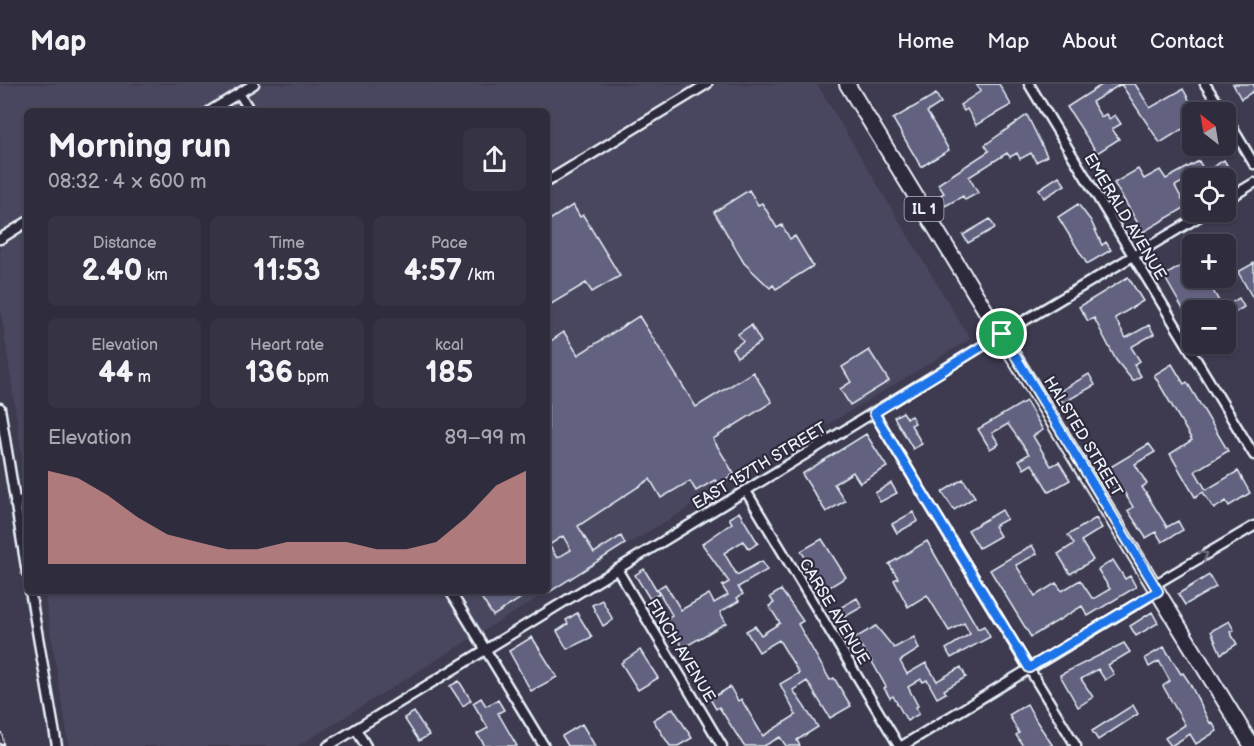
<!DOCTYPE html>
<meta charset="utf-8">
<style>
:root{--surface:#2e2c3d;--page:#363444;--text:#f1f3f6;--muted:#a7a7b0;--line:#494857;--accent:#e69b98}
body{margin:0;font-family:"Balsamiq Sans",sans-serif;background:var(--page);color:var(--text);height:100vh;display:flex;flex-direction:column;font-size:22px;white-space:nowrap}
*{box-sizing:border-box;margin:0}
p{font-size:20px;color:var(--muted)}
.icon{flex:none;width:33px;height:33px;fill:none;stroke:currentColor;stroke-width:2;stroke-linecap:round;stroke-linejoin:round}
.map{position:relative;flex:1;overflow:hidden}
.side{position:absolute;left:24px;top:24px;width:526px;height:486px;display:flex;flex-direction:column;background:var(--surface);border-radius:9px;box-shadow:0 2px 4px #0004,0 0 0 2px var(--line)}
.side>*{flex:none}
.needle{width:39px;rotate:329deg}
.tools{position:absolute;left:1182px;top:18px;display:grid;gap:12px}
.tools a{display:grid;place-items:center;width:54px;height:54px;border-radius:9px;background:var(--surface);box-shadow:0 2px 4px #0004,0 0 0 2px var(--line);font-size:30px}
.pin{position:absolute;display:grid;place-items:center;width:51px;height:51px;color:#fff;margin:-26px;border:3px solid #fff;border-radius:50%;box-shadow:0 2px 6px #0007}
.round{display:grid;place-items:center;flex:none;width:63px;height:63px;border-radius:9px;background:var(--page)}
.summary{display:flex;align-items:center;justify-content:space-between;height:102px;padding:0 24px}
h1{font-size:33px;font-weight:700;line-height:45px}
.stats{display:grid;grid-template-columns:repeat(3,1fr);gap:9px;height:102px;padding:6px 24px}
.stats div{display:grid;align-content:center;border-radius:9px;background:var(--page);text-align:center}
.stats b{font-size:30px;font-weight:700}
.stats small{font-size:16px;font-weight:400}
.stats p{font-size:16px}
.chart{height:168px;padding:12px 24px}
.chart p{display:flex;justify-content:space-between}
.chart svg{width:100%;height:108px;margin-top:6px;fill:var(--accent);opacity:.7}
header{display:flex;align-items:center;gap:36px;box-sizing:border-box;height:84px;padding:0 30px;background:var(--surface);border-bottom:2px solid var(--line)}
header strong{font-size:28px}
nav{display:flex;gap:33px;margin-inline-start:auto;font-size:21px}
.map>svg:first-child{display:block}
.built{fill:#49475f}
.building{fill:#626280;stroke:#e8f1f8;stroke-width:1.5;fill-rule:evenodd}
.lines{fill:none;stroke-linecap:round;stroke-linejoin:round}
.street-casing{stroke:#e8f1f8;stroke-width:13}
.primary-casing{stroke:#e8f1f8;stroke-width:18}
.street{stroke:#2f2a3d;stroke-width:8}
.primary{stroke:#2f2a3d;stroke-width:14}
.rail-casing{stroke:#e8f1f8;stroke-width:5}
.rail{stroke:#2f2a3d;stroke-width:3;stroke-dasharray:9;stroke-linecap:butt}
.oneway{stroke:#70707e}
.route-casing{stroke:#fff;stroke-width:12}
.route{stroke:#1a73e8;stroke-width:8}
.labels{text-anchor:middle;stroke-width:4.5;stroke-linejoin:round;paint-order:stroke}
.shield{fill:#2f2a3d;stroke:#b0b5c0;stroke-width:1.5}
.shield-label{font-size:15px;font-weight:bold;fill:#e8f1f8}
.street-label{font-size:16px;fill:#e8f1f8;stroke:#2f2a3d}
</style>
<header>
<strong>Map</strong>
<nav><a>Home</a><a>Map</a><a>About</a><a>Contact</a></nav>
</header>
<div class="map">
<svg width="1254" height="662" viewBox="0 0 1254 662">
<rect width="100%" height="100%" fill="#3e3b51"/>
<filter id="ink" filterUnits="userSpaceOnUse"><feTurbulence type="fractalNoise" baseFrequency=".0167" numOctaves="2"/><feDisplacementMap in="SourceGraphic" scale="12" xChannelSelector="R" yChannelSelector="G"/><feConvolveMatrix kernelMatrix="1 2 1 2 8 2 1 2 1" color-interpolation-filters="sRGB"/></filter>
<g filter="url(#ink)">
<!-- built -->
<path class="built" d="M0,0H817L970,255L486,545L298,662H69L44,507H548V27H27V405L0,219Z"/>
<!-- building -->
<path class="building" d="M976,0H999L1011,21L976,41L967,25L964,27L960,21L981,7Z
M1103,0H1135L1150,24L1183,5L1196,28H1192V39L1160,59L1121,0L1092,18L1101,33L1106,30L1109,35L1115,31L1121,40L1112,45L1119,55L1097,69L1067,23Z
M1233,0H1254V7L1241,15Z
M936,10L941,19L927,28L949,66L921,83L893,35Z
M1027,31L1047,72L1036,78L1031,69L1020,75L1017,69L1010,73L1007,69L969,93L978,109L965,116L963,112L945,122L939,112L944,109L938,100L989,67L985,61Z
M1224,76L1231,88L1220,94H1213L1208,86Z
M1199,77L1204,86L1175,102L1186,123L1143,148L1114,99L1138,85L1144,95L1160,86L1166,95Z
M1059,92L1065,101L1044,114L1039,105Z
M749,106L758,121L762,119L777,144L782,141L790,155L795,152L813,182L776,205L773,201L770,204L744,179L714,128Z
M1078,120L1091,137L1102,161L1106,158L1111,166L1087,180L1058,133Z
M573,121L580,133L583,131L620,192L592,208L586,199L548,222V137Z
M990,135L995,144L968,159L963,151Z
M1192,175V194H1227L1211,203L1224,226H1192V241L1164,192Z
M1254,179V216L1238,188Z
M1128,193L1143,217L1115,234L1126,254L1149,241L1154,250L1131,263L1140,277L1134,281L1141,292L1133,297L1116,276L1094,234L1088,237L1079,223Z
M1239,214L1244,223L1226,234V222Z
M639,232L696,323L753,288L772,318L713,355L734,390L718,400L715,396L696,407L690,397L661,414L650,395L578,442L594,469L621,452L625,460L548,509V259L564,248L578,271ZM563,452L571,466L557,474L549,461Z
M751,241L761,258L737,273L732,265L743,257L738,250Z
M869,266L889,297L850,321L840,305L851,298L842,283Z
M1172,280L1184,300L1187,298L1228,367L1195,387L1206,406L1238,387L1250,409L1229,422L1226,417L1214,425L1203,408L1195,413L1170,370L1192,356L1154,291Z
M1089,290L1095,301L1063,319L1057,309Z
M1026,317L1043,346L1033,352L1051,382L1059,378L1070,396L1049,408L1032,380L1024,385L1019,376L1029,370L1008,340L992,349L999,360L990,365L978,345Z
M903,328L907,334L911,332L915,339L911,341L922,360L913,365L894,333Z
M866,350L887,383L860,399L853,388L834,400L845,417L826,428L802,390Z
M1149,360L1155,368L1135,380L1147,400L1142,403L1167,443L1178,437L1183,446L1162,458L1156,448L1146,454L1128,427L1133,423L1121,403L1115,406L1110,397L1113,395L1107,385Z
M963,395L975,413L954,426L942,408Z
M891,399L897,409L880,418L875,409Z
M1002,426L1007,435L994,442L1000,452L979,464L968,446Z
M739,428L758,459L749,465L743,457L724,469L737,491L762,477L767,486L738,503L743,510L737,514L739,517L720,528L726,539L683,564L666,535L672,531L657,505L665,500L681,526L709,510L714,519L728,511L722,502L729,498L702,460L732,439L729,434Z
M913,428L918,437L897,449L892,440Z
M1096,434L1102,444L1081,457L1093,476L1070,490L1058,470L1074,460L1068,451Z
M822,455L846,493L825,506L801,467Z
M927,457L978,545L984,542L990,553L951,574L946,565L970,550L964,539L949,547L927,511L908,523L894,496L898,494L889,480Z
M1032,461L1037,470L1016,481L1035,512L1056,499L1062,507L1080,496L1092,514H1095L1110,505L1098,486L1113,476L1125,495L1130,492L1136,503L1088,532L1082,522L1031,553L990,486Z
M644,485L659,510L650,515L635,491Z
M1209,491L1216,503L1185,521L1178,510Z
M781,506L803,537L798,540L830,596L834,594L851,622L830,634L807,597L793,606L818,643L797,656L800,662H786L780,653L764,662H744L719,623L716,625L710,615L730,603L738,617L741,615L763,652L796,631L780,600L799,589L779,556L759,568L746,547L755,542L761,551L780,539L769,522L774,519L770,513Z
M477,507H532L493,532Z
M857,514L862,523L841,535L836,526Z
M602,516L613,536L603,542L592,521Z
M1152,528L1158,539L1136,552L1130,542Z
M577,529L592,553L567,565L557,547L568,540L566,536Z
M1229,537L1234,546L1230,548L1237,560L1221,570L1211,547Z
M876,542L894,564L914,553L919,565L900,577L907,590L926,579L937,597L961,583L966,593L944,606L946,609L937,614L927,596L923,598L921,595L908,603L918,622L916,623L919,630L907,637L893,612L890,614L884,604L886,603L871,576L855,554Z
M532,553L557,593L531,607L509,567Z
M1124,559L1130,568L1108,581L1114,590L1105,596L1098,585L1081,595L1093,613L1078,623L1060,591Z
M1164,563L1181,590L1183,589L1189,598L1210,639L1212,638L1217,647L1196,660L1190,650L1171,662L1165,654L1185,641L1163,602L1170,597L1159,577L1149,583L1145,574Z
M640,566L658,594L638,606L621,579Z
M459,597L471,616L463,622L450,602Z
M481,614L486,622L498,616L504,626L498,629L517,662H485L477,650L488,644L473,619Z
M1027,620L1037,638L1053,662H1023L1016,651L1019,649L1009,631Z
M1133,621L1138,630L1098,656L1092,647Z
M673,624L692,654L678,662H670L653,636Z
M414,628L429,651L419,657L404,634Z
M582,640L595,662H568L562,652Z"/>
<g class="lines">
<!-- street casing -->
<g class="street-casing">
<path id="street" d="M1029,0L1254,371
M1205,0L1223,28
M239,9L250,27
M210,27L254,0
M1226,33L1254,80
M548,97L707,0
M1226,116L1254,99
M0,155L27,138
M0,324L27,489
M874,329L1076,662
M746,407L899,662
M15,420L27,413
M617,485L722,662
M1154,501L1254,442
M30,507L57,662
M450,507L544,662
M356,645L366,662
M328,662L1002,250L1207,128
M902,662L1158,507"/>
</g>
<!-- primary casing -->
<g class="primary-casing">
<path id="primary" d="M847,0L1252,662"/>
</g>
<!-- street -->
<use href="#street" class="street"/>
<!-- primary -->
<use href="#primary" class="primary"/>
<!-- rail casing -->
<g class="rail-casing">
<path id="rail" d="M0,650L2,662"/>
</g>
<!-- rail -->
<use href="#rail" class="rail"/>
</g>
<!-- one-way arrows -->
<defs><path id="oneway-chevron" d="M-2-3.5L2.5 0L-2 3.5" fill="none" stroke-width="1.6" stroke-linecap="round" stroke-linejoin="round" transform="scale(1.5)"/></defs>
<use class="oneway" href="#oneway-chevron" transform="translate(1204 471) rotate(-30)"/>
</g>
<g class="lines" filter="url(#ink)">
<!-- route casing -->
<g class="route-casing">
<path id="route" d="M1002,250L1158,507L1029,584L874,329Z"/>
</g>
<!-- route -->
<use href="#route" class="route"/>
</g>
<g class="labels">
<!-- shield labels -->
<rect class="shield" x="904.5" y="113" width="39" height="24" rx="4.5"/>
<g class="shield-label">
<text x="924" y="130">IL 1</text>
</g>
<!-- street labels -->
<g class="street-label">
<text transform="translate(1126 132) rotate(59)" y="6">EMERALD AVENUE</text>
<text transform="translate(1084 352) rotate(59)" y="6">HALSTED STREET</text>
<text transform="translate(759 381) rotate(-31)" y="6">EAST 157TH STREET</text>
<text transform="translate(835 527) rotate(59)" y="6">CARSE AVENUE</text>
<text transform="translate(682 566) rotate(59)" y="6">FINCH AVENUE</text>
</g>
</g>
</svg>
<div class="tools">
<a><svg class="needle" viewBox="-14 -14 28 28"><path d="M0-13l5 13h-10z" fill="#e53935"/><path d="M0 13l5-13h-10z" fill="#a7a7b0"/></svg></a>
<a><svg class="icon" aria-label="locate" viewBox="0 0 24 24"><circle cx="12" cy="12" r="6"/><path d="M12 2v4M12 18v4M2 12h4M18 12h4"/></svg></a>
<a>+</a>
<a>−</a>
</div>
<div class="pin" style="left:1002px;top:250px;background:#1e9e55"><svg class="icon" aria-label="arrive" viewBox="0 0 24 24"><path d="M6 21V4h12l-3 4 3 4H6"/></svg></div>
<section class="side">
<div class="summary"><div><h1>Morning run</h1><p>08:32 · 4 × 600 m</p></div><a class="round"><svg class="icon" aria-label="share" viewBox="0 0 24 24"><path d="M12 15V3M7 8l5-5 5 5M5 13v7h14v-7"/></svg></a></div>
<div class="stats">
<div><p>Distance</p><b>2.40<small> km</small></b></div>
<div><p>Time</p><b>11:53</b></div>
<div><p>Pace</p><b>4:57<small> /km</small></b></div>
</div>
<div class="stats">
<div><p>Elevation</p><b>44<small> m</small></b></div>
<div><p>Heart rate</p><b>136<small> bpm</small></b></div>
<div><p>kcal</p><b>185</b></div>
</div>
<div class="chart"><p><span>Elevation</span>89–99 m</p>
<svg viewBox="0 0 160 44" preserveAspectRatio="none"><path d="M0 44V6L10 9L20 16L30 25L40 32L50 35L60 38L70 38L80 35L90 35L100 35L110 38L120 38L130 35L140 25L150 12L160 6V44z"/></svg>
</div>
</section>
</div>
